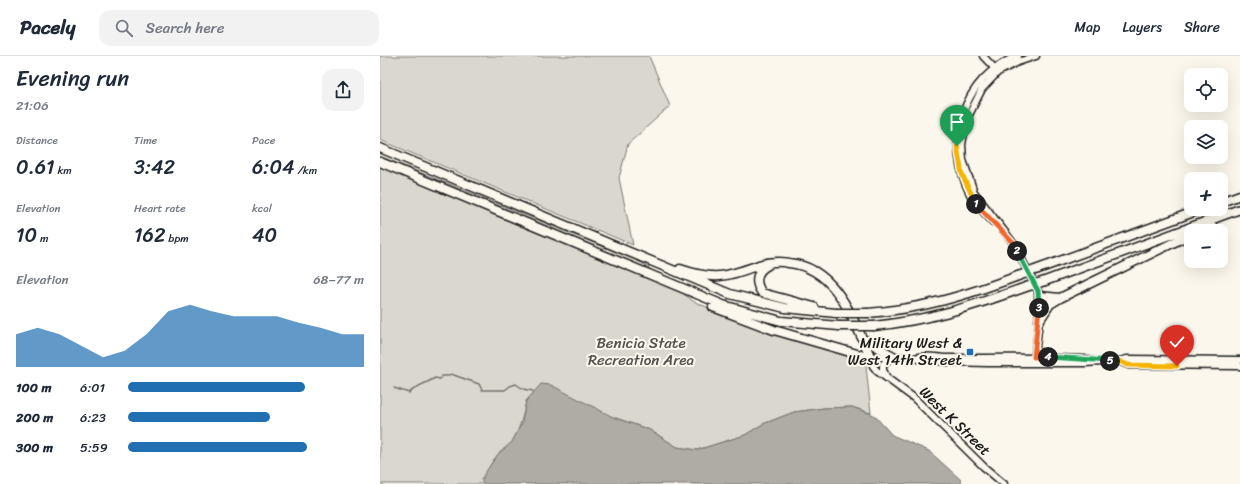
<!DOCTYPE html>
<meta charset="utf-8">
<style>
:root{--surface:#fff;--page:#f2f2f3;--text:#1f2937;--muted:#747a83;--line:#e0e1e3;--accent:#1f6fb2}
body{margin:0;font-family:Sriracha,sans-serif;background:var(--page);color:var(--text);height:100vh;display:flex;flex-direction:column;font-size:15px;white-space:nowrap}
*{box-sizing:border-box;margin:0}
p{font-size:13px;color:var(--muted)}
.icon{flex:none;width:22px;height:22px;fill:none;stroke:currentColor;stroke-width:2;stroke-linecap:round;stroke-linejoin:round}
.map{position:relative;flex:1;overflow:hidden}
.drawer{display:flex;flex-direction:column;background:var(--surface);width:380px}
.drawer>*{flex:none}
.controls{position:absolute;left:804px;top:12px;display:grid;gap:8px}
.controls a{display:grid;place-items:center;width:44px;height:44px;border-radius:8px;background:var(--surface);box-shadow:0 4px 16px #0002;font-size:20px}
.pin{position:absolute;display:grid;place-items:center;width:34px;height:34px;color:#fff;margin:-41px -17px;border-radius:50% 50% 50% 0;rotate:-45deg;box-shadow:0 0 4px #0007}
.pin .icon{rotate:45deg}
.km{position:absolute;width:20px;height:20px;margin:-10px;border-radius:50%;background:#222;color:#fff;font-size:11px;line-height:20px;text-align:center}
.round{display:grid;place-items:center;flex:none;width:42px;height:42px;border-radius:12px;background:var(--page)}
.overview{display:flex;align-items:center;justify-content:space-between;height:68px;padding:0 16px}
h1{font-size:22px;font-weight:600;line-height:30px}
.metrics{display:grid;grid-template-columns:repeat(3,1fr);gap:6px;height:68px;padding:4px 16px}
.metrics div{display:grid;align-content:center}
.metrics b{font-size:20px;font-weight:600}
.metrics small{font-size:11px;font-weight:400}
.metrics p{font-size:11px}
.chart{height:112px;padding:8px 16px}
.chart p{display:flex;justify-content:space-between}
.chart svg{width:100%;height:72px;margin-top:4px;fill:var(--accent);opacity:.7}
ul{padding:0 16px;list-style:none;font-size:13px}
li{display:grid;grid-template-columns:64px 48px 1fr;align-items:center;height:30px}
li i{height:10px;border-radius:5px;background:var(--accent)}
header{display:flex;align-items:center;gap:24px;box-sizing:border-box;height:56px;padding:0 20px;background:var(--surface);border-bottom:1px solid var(--line)}
header strong{font-size:19px}
nav{display:flex;gap:22px;margin-inline-start:auto;font-size:14px}
.search{width:280px;height:36px;background:var(--page);display:flex;align-items:center;gap:10px;box-sizing:border-box;padding:0 14px;border-radius:12px;color:var(--muted);font-size:15px}
main{display:flex;flex:1;min-height:0}
.map>svg:first-child{display:block}
.green{fill:#dad7ce;stroke:#7b7a75}
.water{fill:#afaca5;stroke:#74726e}
.lines{fill:none;stroke-linecap:round;stroke-linejoin:round}
.stream{stroke:#74726e;stroke-width:1.5}
.secondary-casing{stroke:#1c1c1c;stroke-width:9}
.highway-casing{stroke:#1c1c1c;stroke-width:11}
.secondary{stroke:#fbf7ec;stroke-width:6}
.highway{stroke:#fbf7ec;stroke-width:8}
.highway-bridge-casing{stroke:#1c1c1c;stroke-width:11;stroke-linecap:butt}
.highway-bridge{stroke:#fbf7ec;stroke-width:8}
.split-1-casing{stroke:#fff;stroke-width:8}
.split-2-casing{stroke:#fff;stroke-width:8}
.split-3-casing{stroke:#fff;stroke-width:8}
.split-4-casing{stroke:#fff;stroke-width:8}
.split-5-casing{stroke:#fff;stroke-width:8}
.split-6-casing{stroke:#fff;stroke-width:8}
.split-1{stroke:#f5b400;stroke-width:5}
.split-2{stroke:#f0652b;stroke-width:5}
.split-3{stroke:#22a559;stroke-width:5}
.split-4{stroke:#f0652b;stroke-width:5}
.split-5{stroke:#22a559;stroke-width:5}
.split-6{stroke:#f5b400;stroke-width:5}
.poi-dot{fill:#1f6fb2;stroke:#fbf7ec;stroke-width:1.5}
.labels{text-anchor:middle;stroke-width:4;stroke-linejoin:round;paint-order:stroke}
.park-label{font-size:15px;fill:#555451;stroke:#fbf7ec}
.poi-label{font-size:15px;fill:#1c1c1c;stroke:#fbf7ec;text-anchor:end}
.street-label{font-size:15px;fill:#1c1c1c;stroke:#fbf7ec}
</style>
<header>
<strong>Pacely</strong>
<div class="search"><svg class="icon" aria-label="search" viewBox="0 0 24 24"><circle cx="10" cy="10" r="6"/><path d="M15 15l6 6"/></svg>Search here</div>
<nav><a>Map</a><a>Layers</a><a>Share</a></nav>
</header>
<main>
<section class="drawer">
<div class="overview"><div><h1>Evening run</h1><p>21:06</p></div><a class="round"><svg class="icon" aria-label="share" viewBox="0 0 24 24"><path d="M12 15V3M7 8l5-5 5 5M5 13v7h14v-7"/></svg></a></div>
<div class="metrics">
<div><p>Distance</p><b>0.61<small> km</small></b></div>
<div><p>Time</p><b>3:42</b></div>
<div><p>Pace</p><b>6:04<small> /km</small></b></div>
</div>
<div class="metrics">
<div><p>Elevation</p><b>10<small> m</small></b></div>
<div><p>Heart rate</p><b>162<small> bpm</small></b></div>
<div><p>kcal</p><b>40</b></div>
</div>
<div class="chart"><p><span>Elevation</span>68–77 m</p>
<svg viewBox="0 0 160 44" preserveAspectRatio="none"><path d="M0 44V24L10 20L20 24L30 31L40 38L50 34L60 24L70 10L80 6L90 10L100 13L110 13L120 13L130 17L140 20L150 24L160 24V44z"/></svg>
</div>
<ul>
<li><b>100 m</b>6:01<i style="width:75%"></i></li>
<li><b>200 m</b>6:23<i style="width:60%"></i></li>
<li><b>300 m</b>5:59<i style="width:76%"></i></li>
</ul>
</section>
<div class="map">
<svg width="860" height="428" viewBox="0 0 860 428">
<rect width="100%" height="100%" fill="#fbf7ec"/>
<filter id="ink" filterUnits="userSpaceOnUse"><feTurbulence type="fractalNoise" baseFrequency=".025" numOctaves="2"/><feDisplacementMap in="SourceGraphic" scale="8" xChannelSelector="R" yChannelSelector="G"/><feConvolveMatrix kernelMatrix="1 2 1 2 8 2 1 2 1" color-interpolation-filters="sRGB"/></filter>
<g filter="url(#ink)">
<!-- green -->
<path class="green" d="M0,0H269L290,50L248,88L239,122L253,189L0,84Z
M0,100L261,206L313,245L367,269L483,305L486,310L491,357L472,351L444,352L414,356L383,368L365,379L317,394L297,391L270,374L233,361L146,345C143,360 140,372 132,386C130,391 123,394 119,398C112,404 104,419 103,428H0Z"/>
<!-- water -->
<path class="water" d="M161,328L171,329L233,361L270,374L297,391L317,394L365,379L383,368L414,356L444,352L472,351L494,359L512,379L549,395L581,424L582,428H103L101,422H104L103,420L118,398L132,386L142,367L146,345Z"/>
<g class="lines">
<!-- stream -->
<path class="stream" d="M14,332L29,337C38,329 45,328 55,322L60,323L62,320H68L71,318L99,328L102,334H125L130,330L136,328L143,333L153,335"/>
<!-- secondary casing -->
<g class="secondary-casing">
<path id="secondary" d="M603,0L617,15
M613,166C605,158 596,149 590,138C564,87 581,21 638,0
M534,302C546,298 558,302 570,302C615,302 660,301 705,303L713,305
M739,305L748,309L860,310
M654,307L659,265L658,235L634,188L594,136L583,104L582,89L586,65L602,33L618,16L638,6L656,0
M506,320L503,314V308L512,301
M624,428L604,411L534,342L497,315L493,310L491,302L513,300L568,306L607,307H705L739,305L747,303L860,304"/>
</g>
<!-- highway casing -->
<g class="highway-casing">
<path id="highway" d="M0,92L350,238L405,252L456,257
M0,106L343,249L401,265L459,270
M841,146L860,139
M818,175L832,169
M388,209C376,215 374,226 382,237L434,251
M300,213C335,225 345,221 379,209C388,206 399,205 409,207C457,212 473,264 491,302
M658,213L822,153
M665,225L860,153
M660,240L679,242
M333,251L394,274L491,302
M488,257C542,253 587,239 638,220
M659,265L670,248L680,242L811,178
M494,270C550,264 593,250 646,231
M482,282L513,300"/>
</g>
<!-- secondary -->
<use href="#secondary" class="secondary"/>
<!-- highway -->
<use href="#highway" class="highway"/>
<!-- highway-bridge casing -->
<g class="highway-bridge-casing">
<path id="highway-bridge" d="M638,220L658,213
M646,231L665,225
M456,257H488
M459,270H494"/>
</g>
<!-- highway-bridge -->
<use href="#highway-bridge" class="highway-bridge"/>
</g>
</g>
<g class="lines" filter="url(#ink)">
<!-- split-1 casing -->
<g class="split-1-casing">
<path id="split-1" d="M577,90L582,118L596,148"/>
</g>
<!-- split-2 casing -->
<g class="split-2-casing">
<path id="split-2" d="M596,148L634,188L637,195"/>
</g>
<!-- split-3 casing -->
<g class="split-3-casing">
<path id="split-3" d="M637,195L658,235L659,252"/>
</g>
<!-- split-4 casing -->
<g class="split-4-casing">
<path id="split-4" d="M659,252L654,301H668"/>
</g>
<!-- split-5 casing -->
<g class="split-5-casing">
<path id="split-5" d="M668,301L730,305"/>
</g>
<!-- split-6 casing -->
<g class="split-6-casing">
<path id="split-6" d="M730,305H739L748,309L797,310"/>
</g>
<!-- split-1 -->
<use href="#split-1" class="split-1"/>
<!-- split-2 -->
<use href="#split-2" class="split-2"/>
<!-- split-3 -->
<use href="#split-3" class="split-3"/>
<!-- split-4 -->
<use href="#split-4" class="split-4"/>
<!-- split-5 -->
<use href="#split-5" class="split-5"/>
<!-- split-6 -->
<use href="#split-6" class="split-6"/>
</g>
<!-- markers -->
<rect class="poi-dot" x="586" y="292" width="8" height="8" rx="2"/>
<g class="labels">
<!-- park labels -->
<g class="park-label">
<text x="261" y="292">Benicia State<tspan x="261" dy="17">Recreation Area</tspan></text>
</g>
<!-- poi labels -->
<g class="poi-label">
<text x="582" y="292">Military West &amp;<tspan x="582" dy="17">West 14th Street</tspan></text>
</g>
<!-- street labels -->
<g class="street-label">
<text transform="translate(575 365) rotate(44)" y="5">West K Street</text>
</g>
</g>
</svg>
<div class="controls">
<a><svg class="icon" aria-label="locate" viewBox="0 0 24 24"><circle cx="12" cy="12" r="6"/><path d="M12 2v4M12 18v4M2 12h4M18 12h4"/></svg></a>
<a><svg class="icon" aria-label="layers" viewBox="0 0 24 24"><path d="M12 4l9 5-9 5-9-5zM3 14l9 5 9-5"/></svg></a>
<a>+</a>
<a>−</a>
</div>
<div class="pin" style="left:577px;top:90px;background:#1e9e55"><svg class="icon" aria-label="arrive" viewBox="0 0 24 24"><path d="M6 21V4h12l-3 4 3 4H6"/></svg></div>
<div class="pin" style="left:797px;top:310px;background:#d93025"><svg class="icon" aria-label="check" viewBox="0 0 24 24"><path d="M5 12l5 5 9-10"/></svg></div>
<b class="km" style="left:596px;top:148px">1</b>
<b class="km" style="left:637px;top:195px">2</b>
<b class="km" style="left:659px;top:252px">3</b>
<b class="km" style="left:668px;top:301px">4</b>
<b class="km" style="left:730px;top:305px">5</b>
</div>
</main>
